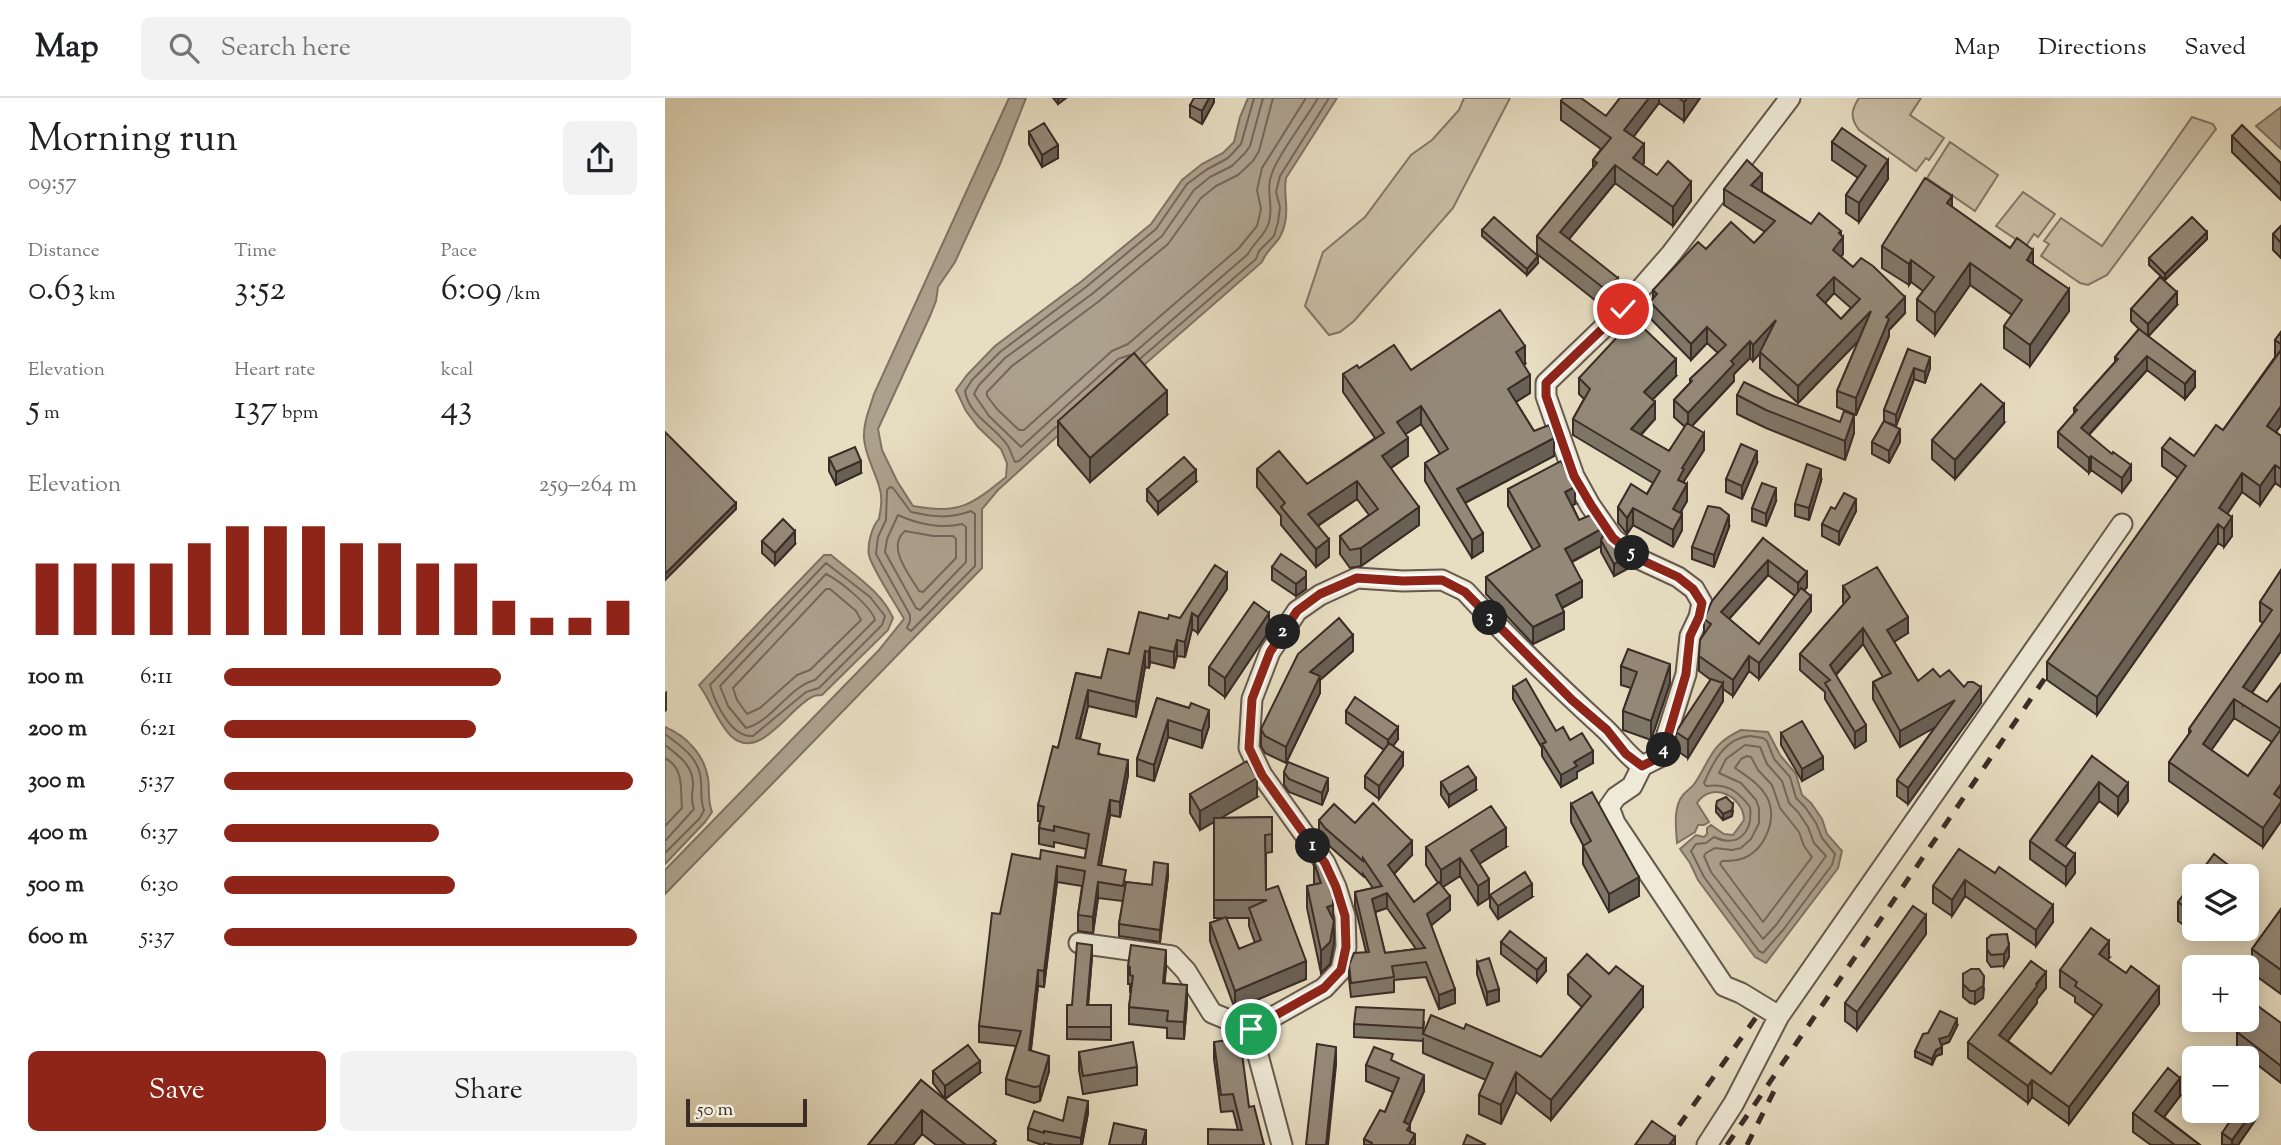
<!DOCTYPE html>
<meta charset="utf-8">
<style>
:root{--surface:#fff;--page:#f2f2f2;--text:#202124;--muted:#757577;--line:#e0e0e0;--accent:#8f2418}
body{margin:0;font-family:"Sorts Mill Goudy",serif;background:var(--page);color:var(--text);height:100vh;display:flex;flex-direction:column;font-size:26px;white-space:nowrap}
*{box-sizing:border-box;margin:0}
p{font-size:23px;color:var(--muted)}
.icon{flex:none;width:38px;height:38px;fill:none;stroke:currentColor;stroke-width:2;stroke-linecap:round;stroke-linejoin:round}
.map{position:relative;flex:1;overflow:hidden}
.details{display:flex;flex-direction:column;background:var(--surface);width:665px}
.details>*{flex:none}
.tools{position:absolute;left:1517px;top:766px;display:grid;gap:14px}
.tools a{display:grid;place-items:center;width:77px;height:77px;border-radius:10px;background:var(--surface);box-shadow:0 4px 18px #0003;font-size:35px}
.scale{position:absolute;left:21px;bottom:18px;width:121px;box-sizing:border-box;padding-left:7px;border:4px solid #3a2c27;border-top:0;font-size:19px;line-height:24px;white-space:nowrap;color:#3a2c27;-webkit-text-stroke:5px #efead7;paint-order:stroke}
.pin{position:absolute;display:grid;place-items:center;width:60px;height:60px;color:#fff;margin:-30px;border:4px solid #fff;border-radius:50%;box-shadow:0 2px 7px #0007}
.km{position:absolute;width:35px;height:35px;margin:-18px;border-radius:50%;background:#222;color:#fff;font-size:19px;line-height:35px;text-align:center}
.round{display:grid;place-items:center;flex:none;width:74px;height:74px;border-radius:10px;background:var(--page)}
.head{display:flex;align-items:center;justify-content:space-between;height:119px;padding:0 28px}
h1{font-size:38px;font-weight:600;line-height:52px}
.metrics{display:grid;grid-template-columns:repeat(3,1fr);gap:10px;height:119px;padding:7px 28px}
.metrics div{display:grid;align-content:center}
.metrics b{font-size:35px;font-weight:600}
.metrics small{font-size:19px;font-weight:400}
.metrics p{font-size:19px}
.chart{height:196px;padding:14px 28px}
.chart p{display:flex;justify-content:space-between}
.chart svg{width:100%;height:126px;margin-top:7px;stroke:var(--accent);stroke-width:6}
.button{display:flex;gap:14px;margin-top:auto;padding:14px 28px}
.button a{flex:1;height:80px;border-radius:10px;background:var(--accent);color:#fff;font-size:28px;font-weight:600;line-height:80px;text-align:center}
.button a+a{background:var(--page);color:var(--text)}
ul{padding:0 28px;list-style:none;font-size:23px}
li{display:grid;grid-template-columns:112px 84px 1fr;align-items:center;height:52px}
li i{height:18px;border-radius:9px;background:var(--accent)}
header{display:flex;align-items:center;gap:42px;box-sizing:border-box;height:98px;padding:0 35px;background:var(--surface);border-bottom:2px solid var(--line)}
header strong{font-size:33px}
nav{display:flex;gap:38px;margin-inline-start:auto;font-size:24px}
.search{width:490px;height:63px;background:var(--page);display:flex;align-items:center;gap:18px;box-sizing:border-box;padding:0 24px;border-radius:10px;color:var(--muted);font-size:26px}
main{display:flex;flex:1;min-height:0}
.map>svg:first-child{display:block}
.green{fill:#cac0a8;stroke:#827668;stroke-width:2}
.water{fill:#aca18d;stroke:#7e7264;stroke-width:2}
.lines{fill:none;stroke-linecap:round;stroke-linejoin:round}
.shore{stroke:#73665a;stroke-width:2}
.street-casing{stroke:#65584e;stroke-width:23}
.street{stroke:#efead7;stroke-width:19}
.rail{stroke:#3a2c27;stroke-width:5;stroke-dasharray:12 12;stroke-linecap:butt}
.wall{fill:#7f7667;stroke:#3a2c27;stroke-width:2;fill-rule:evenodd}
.shaded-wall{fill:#686054;stroke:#3a2c27;stroke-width:2}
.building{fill:#948978;stroke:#3a2c27;stroke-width:2;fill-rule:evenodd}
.route-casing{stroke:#fff;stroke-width:14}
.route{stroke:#8f2418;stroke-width:9}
</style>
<header>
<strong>Map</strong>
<div class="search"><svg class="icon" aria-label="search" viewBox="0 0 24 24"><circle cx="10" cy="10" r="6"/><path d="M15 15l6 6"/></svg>Search here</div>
<nav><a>Map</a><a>Directions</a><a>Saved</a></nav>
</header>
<main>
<section class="details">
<div class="head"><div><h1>Morning run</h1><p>09:57</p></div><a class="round"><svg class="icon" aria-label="share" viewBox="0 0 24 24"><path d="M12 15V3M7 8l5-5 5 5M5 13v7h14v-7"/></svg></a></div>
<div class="metrics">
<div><p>Distance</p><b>0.63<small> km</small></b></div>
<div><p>Time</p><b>3:52</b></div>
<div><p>Pace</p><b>6:09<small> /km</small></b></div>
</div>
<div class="metrics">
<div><p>Elevation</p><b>5<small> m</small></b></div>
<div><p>Heart rate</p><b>137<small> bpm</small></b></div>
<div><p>kcal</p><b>43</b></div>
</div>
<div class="chart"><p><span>Elevation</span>259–264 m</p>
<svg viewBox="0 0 160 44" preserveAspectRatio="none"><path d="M5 44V19M15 44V19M25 44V19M35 44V19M45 44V12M55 44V6M65 44V6M75 44V6M85 44V12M95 44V12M105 44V19M115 44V19M125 44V32M135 44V38M145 44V38M155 44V32"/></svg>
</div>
<ul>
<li><b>100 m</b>6:11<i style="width:67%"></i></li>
<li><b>200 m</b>6:21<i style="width:61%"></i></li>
<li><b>300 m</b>5:37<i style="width:99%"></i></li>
<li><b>400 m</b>6:37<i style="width:52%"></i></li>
<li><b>500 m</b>6:30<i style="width:56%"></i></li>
<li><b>600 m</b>5:37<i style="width:100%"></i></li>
</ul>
<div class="button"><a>Save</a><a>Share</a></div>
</section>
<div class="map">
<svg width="1616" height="1047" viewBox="0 0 1616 1047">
<rect width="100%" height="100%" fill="#e7dec2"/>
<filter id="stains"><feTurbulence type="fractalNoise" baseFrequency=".00286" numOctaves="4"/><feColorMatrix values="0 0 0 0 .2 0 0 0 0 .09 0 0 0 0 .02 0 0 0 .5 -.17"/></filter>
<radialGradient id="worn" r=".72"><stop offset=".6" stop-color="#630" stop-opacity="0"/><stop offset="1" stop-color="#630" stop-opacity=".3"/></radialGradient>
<!-- green -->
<path class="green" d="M799,0H845L788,110L689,223L675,234L664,237L640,208L658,154L700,119L746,57L767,42L794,12Z
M1194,0H1256L1245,17L1279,40L1264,62L1261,60L1251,73L1194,32C1185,20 1186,12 1194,0Z
M1527,19L1548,26L1551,31L1442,177L1423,187L1415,185L1376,158L1384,146L1379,143L1396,120L1437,148Z
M1285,44L1333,77L1310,113L1262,80Z
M1358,94L1390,116L1373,139L1369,136L1361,148L1331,128Z"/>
<!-- water -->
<path class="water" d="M344,0H361L335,66L290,164L273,189L271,203L265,218L213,331L217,352L232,383L248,408C295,416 305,408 341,379L342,365L336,351L313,329L301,313L291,292L302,277L330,248L417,183L486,126L517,82L537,66L558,55L569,44L575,19L583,0H672L621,80C618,96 624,109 620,125C616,146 603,148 597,164L471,274L464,273L333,392L317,411V470L0,796V772L214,552L239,521C232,508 206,469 204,457C202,447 207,428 214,421C216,410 218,399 214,388C209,371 200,357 199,340C198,325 205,310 209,296Z
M1616,9V51L1591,28Z
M159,457H166C188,476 216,493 228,520L223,532L157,597C154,597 150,597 147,599C125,609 94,665 66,638C52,624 46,603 34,587Z
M0,629C21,638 39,656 43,680C45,692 42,701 47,714L40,724L0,766Z
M1076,632L1103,634L1115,657L1131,676L1137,697L1146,705L1157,721L1162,736L1177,753L1173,770L1101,865L1090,859L1033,782L1025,765L1015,751L1031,737L1039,739L1042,736V730L1046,727L1059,736L1068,737L1079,722C1079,699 1047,682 1032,705L1044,724L1039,727H1033L1030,734L1012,745C1011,730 1008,709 1018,697C1022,692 1027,690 1030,685C1047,659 1045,647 1076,632Z"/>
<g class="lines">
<!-- shore -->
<path class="shore" d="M608,0L594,53L588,63L573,77L551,88L536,100L503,146L433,204L347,268L322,294V298L332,311L354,332H359L447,253L463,246L574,150L592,128L596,111L592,92L597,70L641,0
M470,254L583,156C589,144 601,137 604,124C609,107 600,93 607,75C614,55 641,21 653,0
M465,257L453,261L356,349L324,318L309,296L314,287L340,260L427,196L497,138L529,92L545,79L567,68L580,55L585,48L598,0
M476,260L591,161L594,153L609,138L613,124L615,109L611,94L615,78L664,0
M391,329L354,363L350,364C347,359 346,353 343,348C330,328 304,318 300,293L307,282L335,254L421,189L491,131L522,86L541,72L563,60L576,46L589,0
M225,389L228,390L246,414C268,419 285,421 306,413L310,416V468L246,533L242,530L245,523V517L211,456L213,439L221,422L222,392Z
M233,417C252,426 276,431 297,426L301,429V464L255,512L251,510L220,454L222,441Z
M240,433L268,438H288L291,441V460L258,494L254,493C244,476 221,449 240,433Z
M161,465L205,499L220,518L217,527L154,590L141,594L88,638C66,640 50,604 45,587Z
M161,476C174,482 207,509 210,522L150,582C123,589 108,623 81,630L63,608L55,588Z
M161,491H165L191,513L196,522L145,572L132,577L95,610L82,616L72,602L68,590Z
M0,636C17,649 35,660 36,684C37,695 35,702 39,712L35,720L0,755
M1085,638L1098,640L1102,643L1109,661L1125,679L1131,700L1140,709L1151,725L1157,740L1170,756L1167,767L1118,832L1098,855L1094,853L1039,779L1026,753L1031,746L1041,745L1049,739C1073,750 1088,735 1085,709C1073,693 1062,685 1041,688L1039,685C1048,664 1060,640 1085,638Z
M0,647C14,658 29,668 28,688C27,697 26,703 29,711L0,743
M1080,647L1095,649L1102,666L1117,683L1124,705L1133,714L1143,729L1149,745L1161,758L1111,827L1098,841L1046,774L1039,758L1041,755L1050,750L1067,752L1076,750L1086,741L1094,725V710L1091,702L1076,685L1054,675L1061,661Z
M1082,658L1086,659L1093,672L1107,687L1115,710L1134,734L1139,748L1147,759L1098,824L1055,766L1057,763C1064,763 1072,763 1079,760C1100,751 1113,721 1102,699C1094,685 1081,678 1070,670L1076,661Z
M0,660C20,671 15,691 17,710L0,728"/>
<!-- street casing -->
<g class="street-casing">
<path id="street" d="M977,668L997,658L1002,636L1021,576L1025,538L1034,519L1037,505L1029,491L1013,479L972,460L948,440L925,407L909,378L881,298V285L958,211L1006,156L1125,0
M414,845L507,858L521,873L547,915L586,931
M617,1047L586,931L659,890L676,872L681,849L680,818L671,789L660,765L597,677L584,650L587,601L605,554L632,513L655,497L692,480L738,483L777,482L800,493C844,541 891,586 939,630C954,644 959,655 977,668L967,688L951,699L944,709L950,725L1059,888L1076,895L1114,918
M1042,1047L1069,1005L1114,918L1457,426"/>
</g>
<!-- street -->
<use href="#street" class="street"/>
<!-- rail -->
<path class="rail" d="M1000,1047L1092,918
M1062,1047L1393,561
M1082,1047L1110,991"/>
</g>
<!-- wall -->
<path class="wall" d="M388,0H401L393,6Z
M549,0V4L537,26L525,19V7Z
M955,0H1035L1019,23L994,5L969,38L979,65L977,67L1026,103L1008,128L950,85L904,141L953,199L941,211L872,156V138L928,70V62L936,51L896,22V3L941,18Z
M364,34L393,60L377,69L364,46Z
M1567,38L1616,65V102L1567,54Z
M1167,44L1223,81L1194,124L1181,115V97L1193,80L1167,62Z
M1059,91L1097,93H1096L1146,126L1176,137L1178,156L1176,159L1240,215L1224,232V238L1191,317L1172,309V293L1194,242L1133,305L1095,270V255L1088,263L1085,260L1069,276V283L1027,328L1039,352L1019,383L1022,403L1015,415L1017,432L1008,449L968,427L962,436L953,425V409L982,396L988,385L908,337V321L919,301L914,296V280L1011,278L987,302L990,321L976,337L1004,353L1020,329L1009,319V302L1025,285V281L1053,255L1042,245L1026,262L985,220V204L988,201V192L1041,151L1089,145L1100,134L1059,107ZM1169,195L1186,210L1176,221L1160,205Z
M1287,109L1368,166L1404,213L1365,268L1339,250V228L1347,217L1305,187L1270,237L1252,222V201L1258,193L1246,184L1244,187L1217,170V148Z
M1616,128V160L1608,152V136Z
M817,132L873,165L862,177L817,138Z
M1542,141L1500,182L1484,167V160Z
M1512,207L1483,238L1530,289L1520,301L1482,272L1424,337L1466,382L1457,394L1426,372L1424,375L1393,349V334L1409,316V310L1450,264V259L1474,231L1466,223V211Z
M1616,234V327L1611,334L1616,338V389L1610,385L1595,407L1577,394L1562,416L1567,438L1559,449L1553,445L1432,617L1382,582V564L1513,380L1497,368V350L1529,358L1558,332L1610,259V242Z
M1243,251L1265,270L1260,285L1249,281L1231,328L1226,326L1235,344L1224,365L1207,356V344L1219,323V312Z
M860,266L859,267L865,295L851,304L869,333L889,358L800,405L818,453L807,460L760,383V365L775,356L756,326L740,336L743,358L726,370L754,427L696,468L685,470L675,456V438L704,417L692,401L653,428L664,459L651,469L616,427V418L592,389V371L642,386L710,340L678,294V276L694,270L746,272Z
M1072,297L1108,298L1189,335L1180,362L1101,330L1072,316Z
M502,317L425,384L393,347V323Z
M1339,325L1290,381L1267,361V342Z
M164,360L196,375L171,387L164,373Z
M1092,365L1077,401L1061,394V381Z
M1156,383L1144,422L1130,418V406Z
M531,384L493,416L482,403V391Z
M843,391L910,406L907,407L914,422L938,438L964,470L949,478L936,454V448L907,464L917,499L897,510L899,531L868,546L821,496V479L868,452L843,408Z
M1111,403L1101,428L1087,423V410Z
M1170,411L1191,413L1174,447L1157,438V426Z
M1064,429L1049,469L1027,461V449Z
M1098,440L1142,489L1139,493L1146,513L1094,581L1084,573L1068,598L1058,591V603L1023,660L1011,652V634L1046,582L1034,573V558L1039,536V521ZM1103,477L1130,498L1094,546L1064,521Z
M97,443L130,446L110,467L97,455Z
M607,469L641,491L631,498L607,482Z
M1616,472V553L1587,595L1602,604L1616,586V723L1598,749L1504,683V664L1524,636V631L1598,525L1595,523V504ZM1569,620L1607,644L1583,678L1546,652Z
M1178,488L1243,535L1229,544L1253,583L1275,579L1299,589L1316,605L1243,706L1232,698V682L1270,629L1235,649L1208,601V584L1218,579L1198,546L1171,577L1201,643L1190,650L1160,601V594L1135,572V556L1179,506L1178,504Z
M562,491L533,535L527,531L520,559L512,558L509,570L485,564L484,570L480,569L471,619L423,608L415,641L463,677L455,719L445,717L436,767L461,784L487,787L503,778L495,844L454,838V826L458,803L433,800L428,835L413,833V817L417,788L392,784L379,889L373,888L366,952L384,973L375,1003L369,1005L341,996V981L351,948L314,944V928L335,816L375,761L420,760L421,751L389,744V749L374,746V730L375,723H373V707L393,650L411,575L436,580L503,521L515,520Z
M604,533L560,599L544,587V569Z
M688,553L655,582V595L621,665L600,655L596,648V631Z
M956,568L1005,585L986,642L958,632V613L966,590L956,587Z
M848,589L891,633L905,642L928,665L912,674V680L896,689L877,658V650L848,601Z
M492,600L524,610L544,628L537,650L503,639L489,683L472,678V661Z
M681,613L733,641L728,648L738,668L714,701L700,690V678L719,652L681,625Z
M1116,635L1158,671L1137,683L1116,647Z
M1427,658L1463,703L1453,717L1434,703L1400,749L1410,775L1401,787L1365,761V743Z
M619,674L663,692L657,707L624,694L619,687Z
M776,684L811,692L784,709L776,697Z
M525,696L592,699L556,720L607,719V754L601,755V792L641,881L570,911L545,843V825L559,820H549V724L535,732L525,715ZM561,820H584V828L590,845L574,851Z
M906,706L974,798L944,814L918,766V747L906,724Z
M1051,708L1068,713L1067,718L1058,722L1051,714Z
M654,722L690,725L747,757L729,776L749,804L773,785L761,767V749H841L814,766L824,800L813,807L795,778L778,789L785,812L766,827L790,905L774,911L761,879L729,882V894L686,899L684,881V867L701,854L690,808V794L708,790L698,776V778L660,744L654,736ZM722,810L751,851L720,855L710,814Z
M1294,751L1388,824L1371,848L1300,798L1287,818L1268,805V788Z
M649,764L668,822L669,845L665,866L656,875L642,810V788L649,787Z
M1530,782V831H1541L1536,839L1513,823V804Z
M825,797L867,799L833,821L825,809Z
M1616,811V896L1587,875V851Z
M1261,836L1192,932L1180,923V905Z
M1322,841L1344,859L1339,868L1326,869L1322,863Z
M836,844L881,873L872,884L836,856Z
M427,859L423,907H446V942L402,941V907H407Z
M1444,860L1442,862L1494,906L1404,1026L1367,999L1363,1005L1303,960V944L1381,890L1372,901V905L1343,943L1386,976L1429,918L1410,904V899L1395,889V872Z
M812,864L834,903L822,907L812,876Z
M463,868L501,870L499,885L522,904L519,941L502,940V930L464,926V909L466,894H465V886H463Z
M1298,876L1319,890L1318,900L1310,906L1305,905L1298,899Z
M903,877L978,909L886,1022L851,994L836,1026L814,1016V997L821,982L758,955V940V943L689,939V926L759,924L758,935L799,931L876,959L917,909L903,896Z
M1563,922H1582L1616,925V985L1572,951V934L1574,931Z
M1292,928L1284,944L1276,947L1277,956L1271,958L1267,967L1250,959V953Z
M549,944L584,1009L599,1047L573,1032L568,1013L556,1014L549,961Z
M414,954L472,969V987L418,996L414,972Z
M728,963L759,993L744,1027L745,1033L750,1047H699V1041L720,1014L728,994L701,983V967Z
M268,973L315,975L280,1001L268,985Z
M256,982L331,1047H271L257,1036L248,1047H203Z
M1515,998L1499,1019L1535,1047H1486L1468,1034V1015Z
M423,1015L417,1047H389L379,1045V1047H377L363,1042V1030L398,1023Z
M1591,1021L1573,1047H1557V1035Z"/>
<!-- shaded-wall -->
<path class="shaded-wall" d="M393,0H401L393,6Z
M544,0H549V4L537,26V13Z
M984,0H994V5L959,51V32Z
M1022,0H1035L1019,23V4Z
M979,46V65L968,79V60Z
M393,47V60L377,69V57Z
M1223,62V81L1194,124V105Z
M950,67V85L895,152V134Z
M1097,76V93L1086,103V87Z
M1026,84V103L1008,128V109Z
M1287,98V119L1282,105Z
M1176,133V142L1178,139V156L1168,169V152Z
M1542,134V141L1500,182V176Z
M1368,152V174L1362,162Z
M873,158V165L862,177V171Z
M1246,162V184L1244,187V166Z
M1305,165V187L1270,237V215Z
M1169,179V195L1152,214V197Z
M953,180V199L941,211V192Z
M1404,191V213L1365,268V247Z
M1512,194V207L1483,239V226Z
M1240,199V215L1224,232V238L1191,317V300L1221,219Z
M1206,213V230L1133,305V288Z
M1111,222V238L1088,263V247Z
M1042,229V245L1026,262V246Z
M1085,243V260L1069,276V283L1023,332V315L1066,263Z
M860,248V266L851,272V254Z
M1482,258V272L1416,345V330Z
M1265,259V270L1260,285V274Z
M1011,261V278L979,310V294Z
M1249,270V281L1231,328V317Z
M1530,274V289L1520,301V286Z
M865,277V295L843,309V291Z
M502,293V317L425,384V360Z
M990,304V321L966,347V331Z
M1339,306V325L1290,381V362Z
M756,308V326L732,342V324Z
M1616,308V327L1602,346V328Z
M1189,317V335L1180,362V343Z
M1235,331V344L1224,365V353Z
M1039,335V352L1019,383V388L1013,382L1017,370Z
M743,340V358L717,376V358Z
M889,340V358L792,409V391Z
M1092,353V365L1077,401V388Z
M1426,358V372L1424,375V360Z
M196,363V375L171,387V374Z
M1466,367V382L1457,394V380Z
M1610,367V385L1595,407V388Z
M1156,371V383L1144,422V410Z
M531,372V384L493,416V404Z
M1577,375V394L1554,428V410Z
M692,383V401L643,434V416Z
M1022,386V403L1008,427V411Z
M910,389V406L900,411V394Z
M1111,390V403L1101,428V416Z
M1191,401V413L1174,447V434Z
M71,405V411L0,482V476Z
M754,409V427L696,468V450Z
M968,410V427L962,436V420Z
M1017,416V432L1008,449V432Z
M1064,417V429L1049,469V457Z
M1567,419V438L1559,449V431Z
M1553,426V445L1432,617V599Z
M938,430V446L936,442V448L900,467V451Z
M130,433V446L110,467V455Z
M818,435V453L807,460V442Z
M664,441V459L651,469V451Z
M964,457V470L949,478V466Z
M1103,462V477L1056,530V514Z
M1142,474V489L1133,500V485Z
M562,475V491L533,535V519Z
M641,478V491L631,498V486Z
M917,483V499L891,513V497Z
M1146,498V513L1094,581V565Z
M899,514V531L868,546V529Z
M527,515V531L520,559V544Z
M604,515V533L560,599V580Z
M1243,519V535L1222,548V532Z
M1198,530V546L1165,583V567Z
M1616,534V553L1578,607V589Z
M688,537V553L655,582V595L621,665V649L645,574Z
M512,542V558L509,570V554Z
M485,549V564L484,570V554Z
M480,553V569L471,619V604Z
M1084,558V573L1068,598V582Z
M1005,566V585L986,642V623Z
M1058,585V603L1023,660V642Z
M1316,589V605L1243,706V690Z
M423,592V608L411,656V640Z
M1,595V612L0,613V596Z
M1569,601V620L1538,664V646Z
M1290,602V618L1235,649V633Z
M544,612V628L537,650V633Z
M503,622V639L489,683V667Z
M1201,627V643L1190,650V634Z
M733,629V641L723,655V642Z
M928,653V665L912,674V680L896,689V677L909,664Z
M738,655V668L714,701V688Z
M1158,659V671L1137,683V671Z
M463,662V677L455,719V704Z
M592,680V699L535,732V713Z
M663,680V692L657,707V695Z
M811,680V692L784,709V697Z
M1434,684V703L1391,761V742Z
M1463,685V703L1453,717V699Z
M1616,686V723L1598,749V730L1609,696Z
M445,702V717L433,783V767Z
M1068,706L1067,718L1058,722V716Z
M841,730V749L806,771V752Z
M747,743V757L723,782V767Z
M1410,756V775L1401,787V769Z
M795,760V778L776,790V772Z
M503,766V778L495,844V832Z
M392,768V784L379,889V873Z
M974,779V798L944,814V796Z
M824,781V800L813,807V788Z
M1300,782V798L1287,818V802Z
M433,784V800L428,835V819Z
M867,786V799L833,821V808Z
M722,795V810L707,815V801Z
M785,798V812L762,831V816Z
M668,807L669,845L665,866L656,875V853L662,809Z
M1388,807V824L1371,848V832Z
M1261,817V836L1192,932V914Z
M1536,831H1541L1536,839Z
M1444,843V860L1434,873V856Z
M427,847V859L422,919V907Z
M1344,847V859L1339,868V856Z
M501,852V870L498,902V885Z
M881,861V873L872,884V872Z
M641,863V881L570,911V893Z
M373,872V888L364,967V952Z
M1381,874V890L1372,901V905L1334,954V937Z
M1319,878L1318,900L1310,906V893Z
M522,887V904L519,941V924Z
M978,889V909L886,1022V1002Z
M1494,889V906L1404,1026V1009Z
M790,891V905L774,911V897Z
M834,891V903L822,907V894Z
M1292,921V928L1284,944L1274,948V941Z
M671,949V967L663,1047H661Z
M1277,949V956L1271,958L1267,967V961L1271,952Z
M384,958V973L375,1003V988Z
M315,963V975L280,1001V988Z
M851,974V994L836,1026V1007Z
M759,977V993L743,1030L745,1027V1044L739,1024Z
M1515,980V998L1490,1031V1013Z
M1367,982V999L1363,1005V988Z
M423,1003V1015L417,1047H416V1040Z
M1591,1009V1021L1573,1047H1567V1042Z
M257,1012V1036L248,1047H229Z
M481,1032V1047H477Z
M750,1036V1047H744Z
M1010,1039V1047H1004Z"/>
<!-- building -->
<path class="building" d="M529,0H544L537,13L525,7Z
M898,0H916L941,18L955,0H984L959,32L979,46L968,60L992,77L1003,63L1026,84L1008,109L950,67L895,134L953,180L941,192L872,138L932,65L928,62L946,40L896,3Z
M1014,0H1022L1019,4Z
M379,25L393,47L377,57L364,34Z
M1577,27L1616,65V87L1567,38Z
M1177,30L1223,62L1194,105L1181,97L1201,68L1167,44Z
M1082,62L1097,76L1086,87L1146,126L1154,115L1176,133L1174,135L1178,139L1168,152L1188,169L1196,160L1208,168L1240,199L1221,219L1224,221L1191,300L1172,293L1206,213L1133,288L1095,254L1111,222L1088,247L1085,243L1066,263L1069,266L1023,315L1009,302L1027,283L1025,281L1061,247L1042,229L1026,246L985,204L992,196L988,192L1033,144L1041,151L1066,124L1089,145L1110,123L1059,91ZM1169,179L1195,201L1176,221L1152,197Z
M1260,80L1287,98L1282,105L1345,150L1352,140L1368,152L1362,162L1404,191L1365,247L1339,228L1357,202L1305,165L1270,215L1252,201L1269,179L1246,162L1244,166L1217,148Z
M829,119L873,158L862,171L817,132Z
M1527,119L1542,134L1500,176L1484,160Z
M1616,128V145L1608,136Z
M1495,179L1512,194L1483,226L1466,211Z
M835,212L860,248L851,254L865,277L843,291L869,333L884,327L889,340L792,391L818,435L807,442L760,365L783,351L756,308L732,324L743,340L717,358L754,409L696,450L685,452L675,438L713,411L692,383L643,416L664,441L651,451L616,409L620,405L592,371L614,353L642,386L719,335L678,276L692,267L694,270L729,247L746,272Z
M969,221L1011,261L979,294L990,304L966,331L1004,353L1022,325L1039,335L1017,370L1019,371L1013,382L1022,386L1008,411L1017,416L1008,432L968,410L962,420L953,409L966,386L982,396L995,373L908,321L925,291L914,280Z
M1474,231L1530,274L1520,286L1482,258L1416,330L1447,356L1448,354L1466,367L1457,380L1426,358L1424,360L1393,334L1412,312L1409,310L1453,261L1450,259Z
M1616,234V246L1610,242Z
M1243,251L1265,259L1260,274L1249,270L1231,317L1219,312Z
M1616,252V308L1602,328L1616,338V371L1610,367L1595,388L1577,375L1554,410L1567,419L1559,431L1553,426L1432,599L1382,564L1521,368L1497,350L1505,340L1529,358L1551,327L1558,332Z
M469,255L502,293L425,360L393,323Z
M1079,284L1108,298L1175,324L1179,313L1189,317L1180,343L1101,312L1072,297Z
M1316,286L1339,306L1290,362L1267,342Z
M1219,323L1235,331L1224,353L1207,344Z
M0,334L71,405L0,476Z
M1076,346L1092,353L1077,388L1061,381Z
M190,349L196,363L171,374L164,360Z
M519,359L531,372L493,404L482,391Z
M896,363L910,389L900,394L914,422L928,416L938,430L900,451L917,483L891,497L899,514L868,529L821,479L875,448L843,391Z
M1142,366L1156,371L1144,410L1130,406Z
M1097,385L1111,390L1101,416L1087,410Z
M1179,395L1191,401L1174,434L1157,426L1166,409L1170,411Z
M1043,408L1055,410L1064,417L1049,457L1027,449Z
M118,421L130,433L110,455L97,443Z
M939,436L964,457L949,466L936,442Z
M1098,440L1142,474L1133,485L1103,462L1056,514L1094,546L1136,490L1146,498L1094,565L1084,558L1068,582L1034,558L1035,542L1046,526L1039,521L1047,503Z
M616,456L641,473V478L631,486L607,469Z
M550,467L562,475L533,519L527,515L520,544L512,542L509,554L485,549L484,554L480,553L471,604L423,592L411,640L435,646L433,656L463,662L455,704L445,702L433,767L461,772L458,788L433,784L428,819L413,817L420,773L392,768L379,873L373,872L364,952L384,958L375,988L369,989L341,981L356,933L314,928L327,815L335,816L347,756L375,761L376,752L420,760L424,736L389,728V733L374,730L379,709L373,707L388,648L393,650L411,575L436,580L443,551L464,556L474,514L503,521L504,517L515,520Z
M1212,469L1243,519L1222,532L1253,583L1268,571L1275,579L1284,572L1299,589L1303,584H1308L1316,589L1243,690L1232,682L1290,602L1235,633L1208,584L1226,575L1198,530L1165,567L1201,627L1190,634L1160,585L1165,582L1135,556L1185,499L1178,488Z
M1616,472V534L1578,589L1602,604L1616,586V686L1609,696L1616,701V704L1598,730L1504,664L1526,633L1524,631L1607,512L1595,504ZM1569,601L1616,631L1583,678L1538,646Z
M589,504L604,515L560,580L544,569Z
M674,520L688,537L645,574L655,578L621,649L600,638L596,631L633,556Z
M963,551L1005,566L986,623L958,613L972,574L956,568Z
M861,581L891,633L898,629L905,642L917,635L928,653L909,664L912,668L896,677L877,646L881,644L848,589Z
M1046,581L1058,585L1023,642L1011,634Z
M690,599L733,629L723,642L681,613Z
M492,600L524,610L526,605L544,612L537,633L503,622L489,667L472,661Z
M1137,623L1158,659L1137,671L1116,635Z
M724,645L738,655L714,688L700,678Z
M1427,658L1463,685L1453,699L1434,684L1391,742L1410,756L1401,769L1365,743Z
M582,663L592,680L535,713L525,696Z
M623,664L663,680L657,695L624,681L619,674Z
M803,668L811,680L784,697L776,684Z
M927,694L974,779L944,796L918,748L926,743L906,706Z
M1061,699L1068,706L1067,712L1058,716L1051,708L1052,703Z
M708,705L747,743L723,767L749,804L774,784L785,798L762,816L790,891L774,897L761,864L727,868L729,879L686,885L684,867L689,855L704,854L690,794L717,788L698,760V763L660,730L654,722L669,706L690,725ZM722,795L760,850L720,855L707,801Z
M826,708L841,730L806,752L824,781L813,788L795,760L776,772L761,749Z
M607,719V736L600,737L601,792L613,788L641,863L570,893L545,825L561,819L574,851L596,842L584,810L602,802H549V720Z
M1294,751L1330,775L1334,769L1388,807L1371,832L1300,782L1287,802L1268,788Z
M1549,756L1571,773L1566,779H1532Z
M655,762L668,798V807L662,809L669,823L665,844L656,853L642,788L656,785L649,764Z
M489,764L503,766L495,832L454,826L461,784L487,787Z
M860,774L867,786L833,808L825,797Z
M1530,782V816L1513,804Z
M1248,808L1261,817L1192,914L1180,905Z
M1616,811V872L1587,851Z
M1426,830L1444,843L1434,856L1461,875L1466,868L1494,889L1404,1009L1367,982L1363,988L1303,944L1366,863L1381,874L1371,886L1372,888L1334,937L1386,976L1437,907L1410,888L1412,884L1395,872Z
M845,833L881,861L872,872L836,844Z
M1342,836L1344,847L1339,856L1326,857L1322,851V841L1326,837Z
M412,845L427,847L422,907H446V929H402V907H407Z
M466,847L501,852L498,885L522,887L519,924L502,923L503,913L464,909L468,878L465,877V869L463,868Z
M922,856L944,876L951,868L978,889L886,1002L851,974L836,1007L814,997L828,965L758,936L766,917L799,931L801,926L876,959L926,898L903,877Z
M824,860L834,891L822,894L812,864Z
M1306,871H1314L1319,878L1318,888L1310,893H1305L1298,886V876Z
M1582,900L1616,925V968L1572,934L1581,922H1582Z
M691,909L759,912L758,930L689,926Z
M1275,913L1292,921L1284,938L1274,941L1277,949L1271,952L1267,961L1250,953L1258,936L1263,935Z
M575,940L584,1009L589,1008L599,1047H543V1031L577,1032L568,996L556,997L549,944Z
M468,944L472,969L418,978L414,954Z
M652,946L671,949L661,1047H641Z
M303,947L315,963L280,988L268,973Z
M709,949L728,956L726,962L759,977L739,1024L745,1027L742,1032L750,1036L744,1047H706L707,1045L699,1041L715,1012L720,1014L734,980L701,967Z
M1503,970L1515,980L1490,1013L1535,1047H1510L1468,1015Z
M256,982L331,1043L327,1047H301L257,1012L229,1047H203Z
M403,999L423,1003L416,1040L379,1033V1035L363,1030L369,1013L398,1023Z
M1582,1003L1591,1009L1567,1042L1557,1035L1572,1013H1582Z
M987,1023L1010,1039L1004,1047H970Z
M449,1025L481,1032L477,1047H444Z
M802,1037L820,1046L819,1047H798Z"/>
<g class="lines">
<!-- route casing -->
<g class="route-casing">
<path id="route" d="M586,931L659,890L676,872L681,849L680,818L671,789L660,765L597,677L584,650L587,601L605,554L632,513L655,496L692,480L738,483L777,482L800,494L907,602L942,632L961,656L977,668L997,658L1021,576L1025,538L1034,519L1037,505L1028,491L1013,479L972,460L948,440L926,407L909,378L881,298V285L958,211"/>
</g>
<!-- route -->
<use href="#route" class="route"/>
</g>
<rect width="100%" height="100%" filter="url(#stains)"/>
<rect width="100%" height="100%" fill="url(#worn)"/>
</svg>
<div class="tools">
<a><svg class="icon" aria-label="layers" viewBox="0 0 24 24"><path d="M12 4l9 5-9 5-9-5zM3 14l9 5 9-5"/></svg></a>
<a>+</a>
<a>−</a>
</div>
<div class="scale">50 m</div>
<div class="pin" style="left:586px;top:931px;background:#1e9e55"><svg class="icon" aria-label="arrive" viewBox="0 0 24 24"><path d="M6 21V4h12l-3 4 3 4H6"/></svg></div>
<div class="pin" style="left:958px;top:211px;background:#d93025"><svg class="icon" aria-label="check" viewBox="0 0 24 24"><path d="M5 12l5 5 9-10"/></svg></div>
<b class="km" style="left:648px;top:748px">1</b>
<b class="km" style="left:618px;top:534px">2</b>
<b class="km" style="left:825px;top:520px">3</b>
<b class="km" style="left:999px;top:652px">4</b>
<b class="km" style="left:967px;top:455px">5</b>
</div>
</main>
